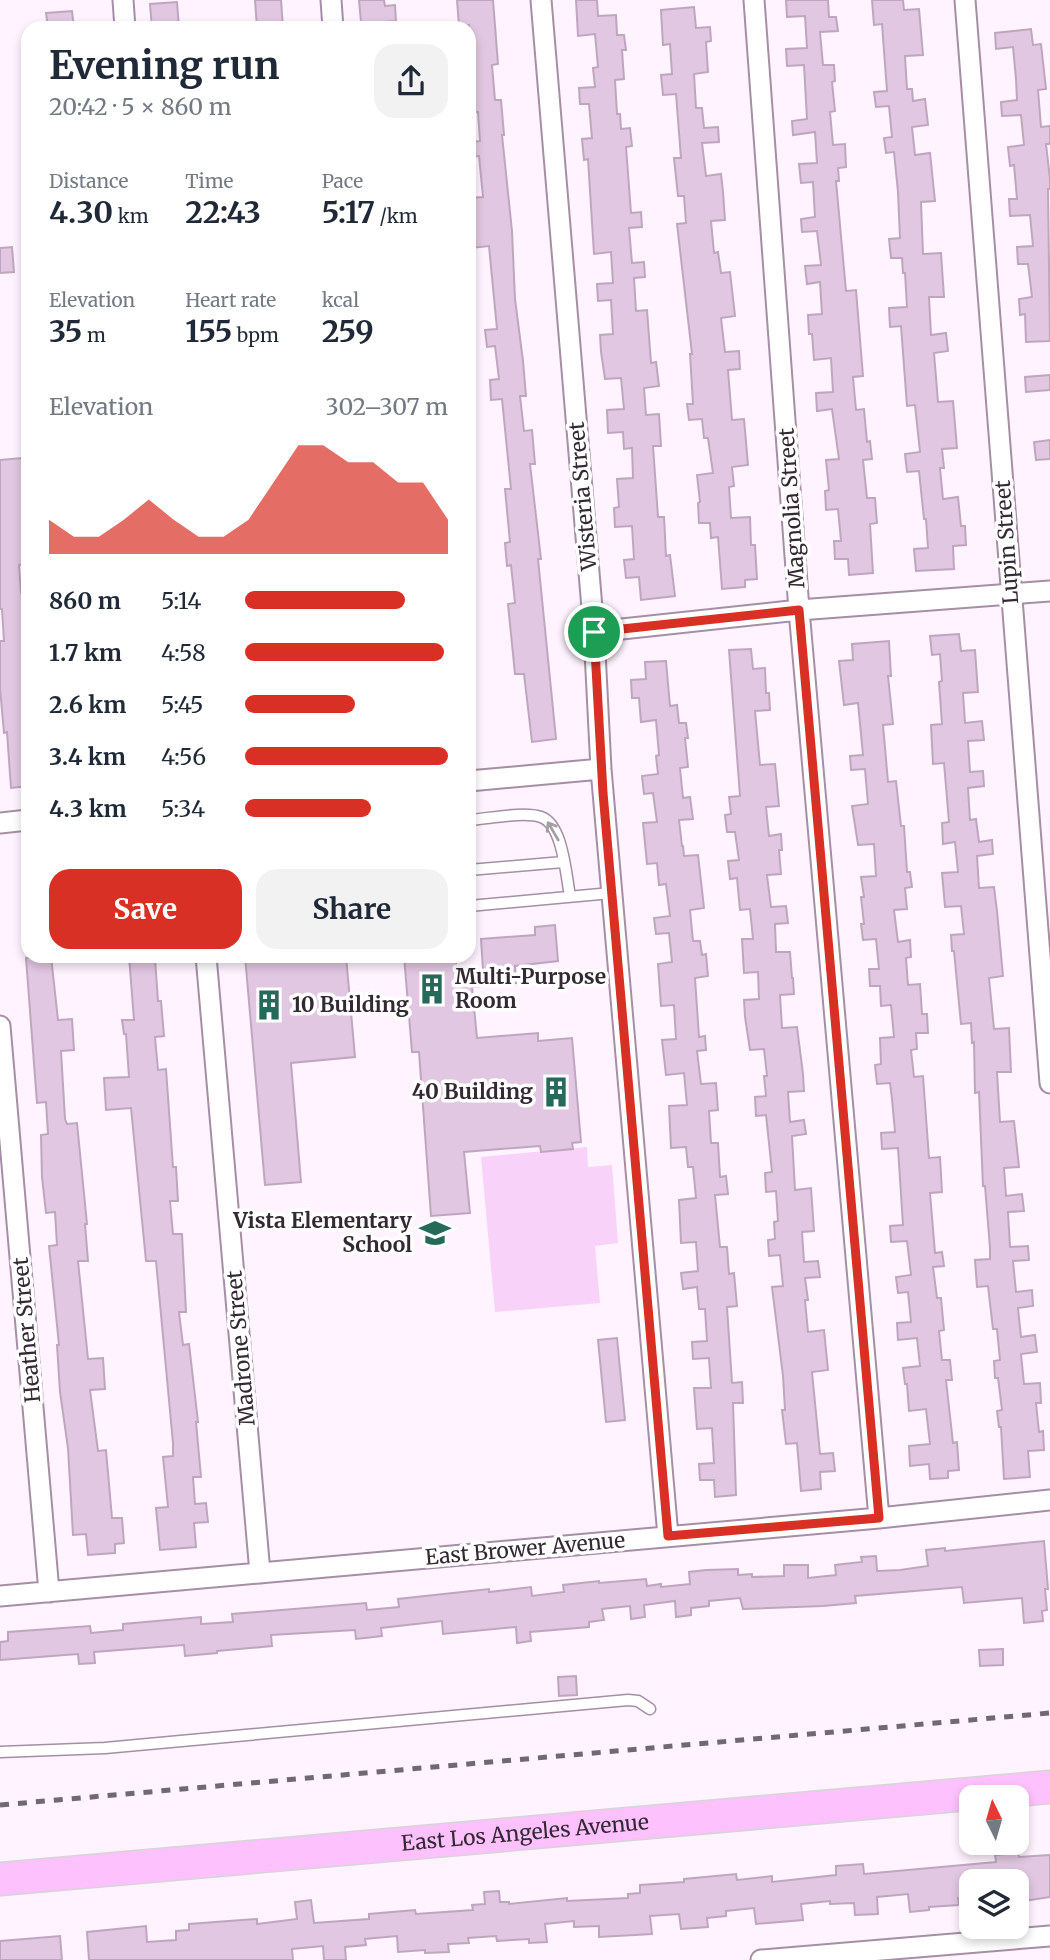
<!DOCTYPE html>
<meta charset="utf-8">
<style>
:root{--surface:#fff;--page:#f2f2f3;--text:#1f2937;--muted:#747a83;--accent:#d93025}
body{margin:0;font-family:Merriweather,serif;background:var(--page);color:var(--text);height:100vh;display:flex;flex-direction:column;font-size:26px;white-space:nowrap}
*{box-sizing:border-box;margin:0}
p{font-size:23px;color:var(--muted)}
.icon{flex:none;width:38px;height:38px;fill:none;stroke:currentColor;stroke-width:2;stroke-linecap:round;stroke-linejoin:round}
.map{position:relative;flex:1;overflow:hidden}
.sheet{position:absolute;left:21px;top:21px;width:455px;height:942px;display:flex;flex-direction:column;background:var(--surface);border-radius:21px;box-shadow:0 4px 10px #0003}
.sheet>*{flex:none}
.needle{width:46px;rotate:355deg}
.controls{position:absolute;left:959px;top:1785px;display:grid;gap:14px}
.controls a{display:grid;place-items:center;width:70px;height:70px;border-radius:14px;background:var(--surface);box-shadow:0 4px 10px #0003;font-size:35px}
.pin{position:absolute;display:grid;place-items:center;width:60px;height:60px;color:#fff;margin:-30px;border:4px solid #fff;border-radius:50%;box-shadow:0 2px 7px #0007}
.round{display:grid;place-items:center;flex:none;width:74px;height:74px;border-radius:21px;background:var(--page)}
.summary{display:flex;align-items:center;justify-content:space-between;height:119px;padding:0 28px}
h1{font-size:38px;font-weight:700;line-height:52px}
.metrics{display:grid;grid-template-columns:repeat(3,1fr);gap:10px;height:119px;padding:7px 28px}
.metrics div{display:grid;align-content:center}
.metrics b{font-size:30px;font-weight:700}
.metrics small{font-size:19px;font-weight:400}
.metrics p{font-size:19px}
.chart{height:196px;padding:14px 28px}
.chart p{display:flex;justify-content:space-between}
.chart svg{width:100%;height:126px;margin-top:7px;fill:var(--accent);opacity:.7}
.primary-button{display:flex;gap:14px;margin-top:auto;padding:14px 28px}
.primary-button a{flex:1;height:80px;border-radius:21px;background:var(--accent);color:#fff;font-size:28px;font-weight:700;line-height:80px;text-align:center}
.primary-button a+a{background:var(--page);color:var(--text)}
ul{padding:0 28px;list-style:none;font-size:23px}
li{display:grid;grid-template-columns:112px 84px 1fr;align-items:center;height:52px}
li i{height:18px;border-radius:9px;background:var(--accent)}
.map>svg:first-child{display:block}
.green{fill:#f9d2f9}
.building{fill:#e1c7e1;stroke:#bfa6bf;stroke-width:2}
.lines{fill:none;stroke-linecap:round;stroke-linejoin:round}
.service-casing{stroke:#a68ea6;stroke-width:13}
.minor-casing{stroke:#a68ea6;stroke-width:23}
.primary-casing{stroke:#d6d4d6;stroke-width:35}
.service{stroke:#fff;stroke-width:10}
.minor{stroke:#fff;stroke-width:19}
.primary{stroke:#fdc1fe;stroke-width:32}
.rail{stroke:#726772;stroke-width:5;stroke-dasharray:9 9;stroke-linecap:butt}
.oneway{stroke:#a39fa3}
.route-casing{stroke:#fff;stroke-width:14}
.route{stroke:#d93025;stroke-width:9}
.labels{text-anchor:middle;stroke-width:7;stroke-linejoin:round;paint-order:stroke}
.street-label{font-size:21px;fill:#332933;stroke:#fff}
.poi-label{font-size:21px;font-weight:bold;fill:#332933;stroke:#fff;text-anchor:start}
</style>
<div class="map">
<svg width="1050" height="1960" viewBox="0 0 1050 1960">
<rect width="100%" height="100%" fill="#fef3fe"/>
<!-- green -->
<path class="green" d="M587,1147L588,1167L612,1165L618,1243L595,1246L600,1303L495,1312L481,1157Z"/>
<!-- building -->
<path class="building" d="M255,0H281L283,28H257Z
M359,0H384L385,6L395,5L396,21L386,22L387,28H368V22H361Z
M457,0H493L498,64L492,65L495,100H501L504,135H502L512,231L515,299L523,361L526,396H520L524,431L532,430L535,464H530L541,559H538L556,739L532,742L524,674H515L508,604L515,603L511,565L507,566L505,543L510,542L505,489H511L502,399L491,400L490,380L499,379L495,346L487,347L485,330L497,329L489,246L471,248L469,237V198L483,197L479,156L469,157V142L480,141L478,112H469V25L459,26Z
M576,0H597L598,16L616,15L617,35H624L626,50H622L624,79L615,80L617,114H620L621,129L630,128L632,146L626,147L631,213L641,212L642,227L629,228L632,263L644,262L645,277L634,278L636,311L647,310L651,363L656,362L659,386L644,388L646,415L659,414L661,446H653L658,517H664L666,556L670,555L675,596L641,600L639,577L626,578L624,560L634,559L632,526L615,527L614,508L619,507L617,479L633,478L632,448L624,449L623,432L608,433L607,410L624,409L621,378L605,379L601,352L600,335L613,334L611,300L598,301L597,284L613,283L611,252L594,254L588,159L584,160L582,139L592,138L589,104H580L579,88L595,87L593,68L598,67L595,34L578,36Z
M786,0H828L829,17H836L838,31L820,32L823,65H834L835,81L832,82L835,111L830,112L833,145L845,144L846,167L838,168L839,181H836L846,291L856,290L863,376L853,377L856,410L864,409L867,442L870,441L872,459L863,460L867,498H875L877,523L870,524L873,573L849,575L848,559H835L834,541H841L838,509L826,510L825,491L829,490L826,460L839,459L832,409L817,411L816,393L833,392L831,358L814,360L812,334H809L808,315L822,314L820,282L807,284L805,266L821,265L817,231L802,232L801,219L815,217L813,182L801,183L799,164L817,163L815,132L793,135L792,121L807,119L804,65L787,66L786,49L807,48L805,16L787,17Z
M872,0H903L904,10L919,9L923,55L905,56L907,89H912L913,101L925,99L928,125L912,127L915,155L930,153L935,201L921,202L923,254L941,253L944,297H929L931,335L946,333L948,351L934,353L938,402L953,401L957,448L942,449L944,468H940L943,499L958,497L961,526H965L966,545L953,546L954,569L916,571L914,549L928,548L926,519H924L919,471L907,472L905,454L920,452L915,405L907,406L901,326L890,327L889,308L907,307L905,273H903L902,258H891L889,239L900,238L898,192L894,152L886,153L884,138L892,137L889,106L876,107L874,92L887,91L882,24L874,25Z
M177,2L179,28H152L150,4Z
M694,7L696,28L710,27L711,41L706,42L708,72L694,74L696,108H702L704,128L718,127L719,142L702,143L706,176L721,174L723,192L725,220L711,221L714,253L718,252L721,273L730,272L735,316L721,318L725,352L739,351L740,369L728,370L732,420L744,419L748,465L732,467L734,486L729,487L731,518L750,517L751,545H755L757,579L745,580V587L722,589L718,537L711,538L710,523H699L698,503L700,502L697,475L713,473L708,438H704L702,419L689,420L687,404H693L690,354H692L677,224L686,223L684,196H678L674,158H681L676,94L663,95L661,75L672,74L670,44L663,45L661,10Z
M72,11L74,28H48L46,13Z
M1031,29L1033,45L1041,44L1046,89L1038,90L1041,127L1050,126V144H1046L1050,179V189H1048L1050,341L1026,342L1025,314L1020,315L1019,299L1032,297L1028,264H1018L1017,247L1033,246L1030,215L1010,216L1009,199H1017L1014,165L1010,166L1008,147L1024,145L1021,115L1002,116L1001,102L1017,100L1016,79L1013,47L996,49L995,33Z
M12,247L14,272L0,273V248Z
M1050,375V390L1026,392L1025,377Z
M1050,440V459L1036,460L1034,442Z
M22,458L26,509L23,510L25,538H28V564L19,565L21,593H28V608L22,609L25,638L28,637V786L11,788L7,732L4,733L0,688V641H4L2,609H0V460Z
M959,634L961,651L975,650L978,692L963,693L965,723L982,721L984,740L968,741L970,772L983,771L984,786L968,788L970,820L976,819L979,842L992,840L993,854L977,856L979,888L994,887L997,911L1003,976L989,978L994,1029L1009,1028L1011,1072H997L1000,1122L1014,1121L1019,1167L1004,1168L1006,1196L1022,1194L1024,1211L1008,1212L1010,1247L1028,1246L1029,1260L1013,1261L1016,1292L1032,1290L1033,1306L1018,1308L1021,1337L1035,1335L1037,1352L1021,1354L1024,1384L1040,1383L1041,1403H1036L1039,1432L1043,1431L1044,1450L1028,1451L1030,1477L1004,1479L1001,1427H999L997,1411L1002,1410L998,1378H995L994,1361L1000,1360L997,1329H993L988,1286L977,1287L975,1260L990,1259V1248L985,1186H983L979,1092L975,1093L974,1042L972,1043L971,1023L961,1024L954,951H952L951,935L964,934L961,906L945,907L942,873L958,872L955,842L943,844L942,823L949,822L944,763L933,764L931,725L942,724L939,682L942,681L940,654L932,655L930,636Z
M889,641L891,676H888L893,724L883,725L888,782L896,781L901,826H904L907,872H910L912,887L905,888L907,909L894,910L898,942L910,940L911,957L906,958L908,985L920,984L922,1014H927L928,1033H916L917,1049L911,1050L914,1077L923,1076L929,1158L940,1157L942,1192L930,1193L935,1253L942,1252L944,1266L933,1267L937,1298H941L944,1330L939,1331L942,1360H950L952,1380H946L953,1443L957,1442L959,1470L948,1471V1478L930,1479L929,1464L910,1466L909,1446L930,1444L926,1409L909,1411L907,1384H905L903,1368L920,1366L917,1338L898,1340L897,1323L911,1322L908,1292L898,1293L896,1277L911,1275L907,1241L891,1242L890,1226L903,1225L898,1148L882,1149L881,1133L895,1132L892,1099L890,1083L877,1084L875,1065L881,1064L880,1038L894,1037L891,1005L881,1006L880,986H870L869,969H879L876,939L863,940L861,924H864L861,897H864L861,877L876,876L874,844L858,845L852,806L868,804L865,769L851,770L850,756L863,755L858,703L844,705L839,661L853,660L852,644Z
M751,649L753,669L765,668L766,693H769L770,710L755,711L760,765L775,764L779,806L766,807L769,836L781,834L782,850H779L781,874L767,875L771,907L786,906L788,923L775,924L776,952H790L792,978H793L794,994L780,995L782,1028L797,1027L803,1074L804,1091L788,1092L790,1122L804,1120L806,1134L792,1136L795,1190L811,1188L814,1231L802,1232L804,1262L818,1261L820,1277L805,1278L808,1300H805L808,1332L824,1330L828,1370L812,1372L820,1454L833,1453L835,1471L820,1472L821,1489L801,1491L797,1443L786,1444L782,1410H785L783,1376L772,1287L783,1286L780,1255L769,1256L768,1240L775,1239L774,1222L778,1221L776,1191L766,1192L765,1173L772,1172L766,1115L756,1116L755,1097L766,1096L764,1076H767L764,1049L750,1050L745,1017L744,1000L759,999L758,972L744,973L742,939H753L750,909L740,910L737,878L730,879L728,861L739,860L735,832H727L725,815L731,814L729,797L740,796L729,650Z
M666,661L670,706L677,705L679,723H686L688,738H685L688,767L680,768L683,798L690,797L693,819L679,820L682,846H683L684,856L698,855L704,908L690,910L693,941H700L702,955L706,954L708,976L695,978L699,1037L705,1036L706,1050L697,1051L701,1084L716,1083L718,1110L709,1111L711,1143H718L720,1177L726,1176L728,1194L715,1195L720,1247H727L729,1274L734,1273L737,1306L727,1307L732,1383L742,1382L743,1403H733L736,1495L715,1497L714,1480H700L699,1464L714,1463L712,1428L697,1429L694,1388H711L709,1358L693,1359L692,1342L707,1341L705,1309H699L697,1287L683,1289L681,1273L698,1271L696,1242L681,1243L679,1200L696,1198L693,1167H688L686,1147L671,1148L669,1106L687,1105L684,1073L666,1075L662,1040L676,1039L674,1005L661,1006L658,964L672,962L669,933L656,934L654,918L670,916L666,884L659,885L657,863L647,864L643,823L657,822L653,793L644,794L642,776L658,774L656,756L659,755L656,720L641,722L639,698H632L631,680L646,679L645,662Z
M555,925L558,961L515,966L516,983L472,987L477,1038L538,1033V1041L572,1038L581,1142L572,1143L573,1149L541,1152L540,1146L464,1152L470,1213L431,1216L419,1052H412L404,956H455L457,972L483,970L481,939L535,935V927Z
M51,956L58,1020L72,1019L74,1050L61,1051L65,1119L67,1124L77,1123L87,1224H85L88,1261H78L88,1359L103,1358L105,1389L90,1390L98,1451L106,1450L112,1518H122L124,1543L115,1544V1553L88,1555L86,1534L73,1535L68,1448L60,1392L57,1345H59L49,1246L57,1245L55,1212L46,1213L42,1177L41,1135L48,1134L46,1102L37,1103L26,958Z
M129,956H147V959H155L158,1001H161L164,1036L155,1037L158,1070L166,1069L173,1167H176L178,1201H170L173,1234H182L186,1312H179L183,1345L189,1344L198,1422H196L201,1477H193L195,1504L206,1503L208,1522L194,1523L196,1547L160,1550L156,1508L168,1507L163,1457L173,1456V1443L156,1261H146L131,1108L106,1110L104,1078L129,1077L126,1034H124L122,1020H134Z
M245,956H346L355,1057L291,1063L301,1182L265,1185Z
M617,1338L625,1420L606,1422L598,1340Z
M1044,1541L1048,1589H1045L1047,1610L1042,1611L1043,1621L1024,1623L1022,1598L964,1603L962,1587L855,1596L856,1603L823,1606L743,1609L740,1598L709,1601V1606L691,1608V1615L676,1617L675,1601L644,1605L645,1617L631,1619L630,1606L602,1609L604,1620L589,1622V1627L530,1632L531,1641L517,1643L516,1627L443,1634L442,1621L381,1628L382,1636L356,1639L355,1630L271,1635L272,1646L217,1651V1653L185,1656L184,1645L94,1652L95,1663L79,1664L78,1654L0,1660V1642L8,1641V1632L90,1626L91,1633L123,1630V1624L201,1617V1624L233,1622L232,1614L366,1603L367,1610L399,1607L398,1599L489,1589V1592L531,1587L532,1596L564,1592L563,1585L599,1581V1583L646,1579L647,1586L661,1584V1587L690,1584L689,1572L706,1570L738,1569V1575L752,1574V1577L784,1576V1565H808V1578L836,1575L835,1565L862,1562L861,1557L876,1556L877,1571L900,1570L928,1566L926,1550L945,1548V1551Z
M1003,1649V1665L980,1666L979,1650Z
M576,1676L577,1695L559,1696L558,1677Z
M1018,1853L1019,1857L1050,1855V1897L1017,1902V1881H971V1897L958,1898L959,1905L929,1907V1910L910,1912L908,1894L877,1897L878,1914L855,1915L854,1903L830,1904V1901L801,1904L803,1920L756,1924L754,1908L726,1911V1916L707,1918L708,1927L681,1929L679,1914L650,1916L652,1934L599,1937V1926L574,1927V1921L545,1924L547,1942L529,1943V1939L497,1941L496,1936L468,1938L469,1943L448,1944L449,1952L425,1953V1950L398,1952L397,1936L365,1939L366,1945L345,1947L346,1960H324L323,1946L292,1949L293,1960H89L87,1932L146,1926L147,1942L176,1940V1931L189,1930V1924L257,1919V1924L297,1919L295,1902L311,1900L314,1923L369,1919V1914L415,1910L416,1914L473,1910L472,1905L485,1904L484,1892L499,1891L500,1902H509V1904L567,1898V1901L628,1898V1894L640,1893V1885L684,1882V1879L736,1874L737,1880L772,1876V1882L836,1875V1866L863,1864L864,1874L996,1862L995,1855Z
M60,1936L62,1960H0V1941Z"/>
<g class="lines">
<!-- service casing -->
<g class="service-casing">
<path id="service" d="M469,820C488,819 523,811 541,817C563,824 566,876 570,896
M469,870L563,862
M469,906L611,893
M0,1752L105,1748L628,1700L638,1701L650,1709"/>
</g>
<!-- minor casing -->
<g class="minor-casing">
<path id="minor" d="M123,0L125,28
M331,0L333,28
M541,0L594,632L601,769L668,1536
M754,0L799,610L879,1518
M965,0L1050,1083
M594,632L799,610L1050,591
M469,781L601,769
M0,823L28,820
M206,956L260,1573
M0,1026L49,1592
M0,1596L879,1518L1050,1500
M761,1960L1050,1936"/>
</g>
<!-- primary casing -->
<g class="primary-casing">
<g id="primary">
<path id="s1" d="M0,1879L1050,1787"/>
</g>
</g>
<!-- service -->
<use href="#service" class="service"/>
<!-- minor -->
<use href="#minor" class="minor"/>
<!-- primary -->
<use href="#primary" class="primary"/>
<!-- rail -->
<path class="rail" d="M0,1805L1050,1713"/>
</g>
<!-- one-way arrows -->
<defs><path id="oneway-shaft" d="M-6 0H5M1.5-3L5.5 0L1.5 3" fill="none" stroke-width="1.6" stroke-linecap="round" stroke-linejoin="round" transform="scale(1.75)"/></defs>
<use class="oneway" href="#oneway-shaft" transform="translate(553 831) rotate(-120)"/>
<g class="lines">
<!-- route casing -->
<g class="route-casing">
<path id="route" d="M799,610L879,1518L668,1536L603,793L594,632Z"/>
</g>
<!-- route -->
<use href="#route" class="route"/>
</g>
<!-- icons -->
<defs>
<g id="building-bare" transform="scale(2.415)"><path d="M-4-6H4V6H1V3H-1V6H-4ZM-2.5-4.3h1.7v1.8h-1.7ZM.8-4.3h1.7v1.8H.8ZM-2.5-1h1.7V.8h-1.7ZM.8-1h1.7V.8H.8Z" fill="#25695a" stroke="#fff" stroke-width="2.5" paint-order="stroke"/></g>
<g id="school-bare" transform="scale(2.415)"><path d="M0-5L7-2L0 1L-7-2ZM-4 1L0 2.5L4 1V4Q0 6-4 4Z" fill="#25695a" stroke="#fff" stroke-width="2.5" paint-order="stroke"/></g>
</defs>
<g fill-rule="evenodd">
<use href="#building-bare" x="432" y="989"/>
<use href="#building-bare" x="269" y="1005"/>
<use href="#building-bare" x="556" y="1092"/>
<use href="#school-bare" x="435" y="1233"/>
</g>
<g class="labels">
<!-- street labels -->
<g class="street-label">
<text transform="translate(583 496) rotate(-95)" y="7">Wisteria Street</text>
<text transform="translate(792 508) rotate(-94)" y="7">Magnolia Street</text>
<text transform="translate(1007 542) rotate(-94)" y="7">Lupin Street</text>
<text transform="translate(27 1330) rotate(-95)" y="7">Heather Street</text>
<text transform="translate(241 1348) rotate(-95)" y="7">Madrone Street</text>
<text transform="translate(525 1549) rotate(-5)" y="7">East Brower Avenue</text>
<text dy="7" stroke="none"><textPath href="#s1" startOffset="527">East Los Angeles Avenue</textPath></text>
</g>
<!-- poi labels -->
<g class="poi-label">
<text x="455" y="984">Multi-Purpose<tspan x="455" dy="24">Room</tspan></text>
<text x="292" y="1012">10 Building</text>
<text x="533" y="1099" text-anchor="end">40 Building</text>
<text x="412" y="1228" text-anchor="end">Vista Elementary<tspan x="412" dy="24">School</tspan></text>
</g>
</g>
</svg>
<div class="controls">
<a><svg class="needle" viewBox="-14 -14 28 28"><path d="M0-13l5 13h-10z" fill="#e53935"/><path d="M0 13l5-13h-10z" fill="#747a83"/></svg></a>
<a><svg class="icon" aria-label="layers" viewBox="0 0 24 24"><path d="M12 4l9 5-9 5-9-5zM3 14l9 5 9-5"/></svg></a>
</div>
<div class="pin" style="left:594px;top:632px;background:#1e9e55"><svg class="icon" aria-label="arrive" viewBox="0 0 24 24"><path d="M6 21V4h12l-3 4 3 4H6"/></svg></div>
<section class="sheet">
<div class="summary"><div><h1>Evening run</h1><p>20:42 · 5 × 860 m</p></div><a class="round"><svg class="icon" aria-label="share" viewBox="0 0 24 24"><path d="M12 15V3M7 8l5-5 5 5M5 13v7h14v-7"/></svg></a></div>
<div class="metrics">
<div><p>Distance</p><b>4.30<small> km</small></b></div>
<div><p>Time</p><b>22:43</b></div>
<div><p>Pace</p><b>5:17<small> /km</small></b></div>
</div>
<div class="metrics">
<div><p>Elevation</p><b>35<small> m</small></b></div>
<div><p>Heart rate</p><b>155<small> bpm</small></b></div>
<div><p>kcal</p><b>259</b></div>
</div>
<div class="chart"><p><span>Elevation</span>302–307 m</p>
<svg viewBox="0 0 160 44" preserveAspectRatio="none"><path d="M0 44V32L10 38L20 38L30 32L40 25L50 32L60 38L70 38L80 32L90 19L100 6L110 6L120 12L130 12L140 19L150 19L160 32V44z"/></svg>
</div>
<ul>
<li><b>860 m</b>5:14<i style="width:79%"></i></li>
<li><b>1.7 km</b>4:58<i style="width:98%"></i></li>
<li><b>2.6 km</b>5:45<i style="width:54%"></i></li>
<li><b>3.4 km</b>4:56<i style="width:100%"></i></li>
<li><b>4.3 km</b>5:34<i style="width:62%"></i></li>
</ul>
<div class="primary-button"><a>Save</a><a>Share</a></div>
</section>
</div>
